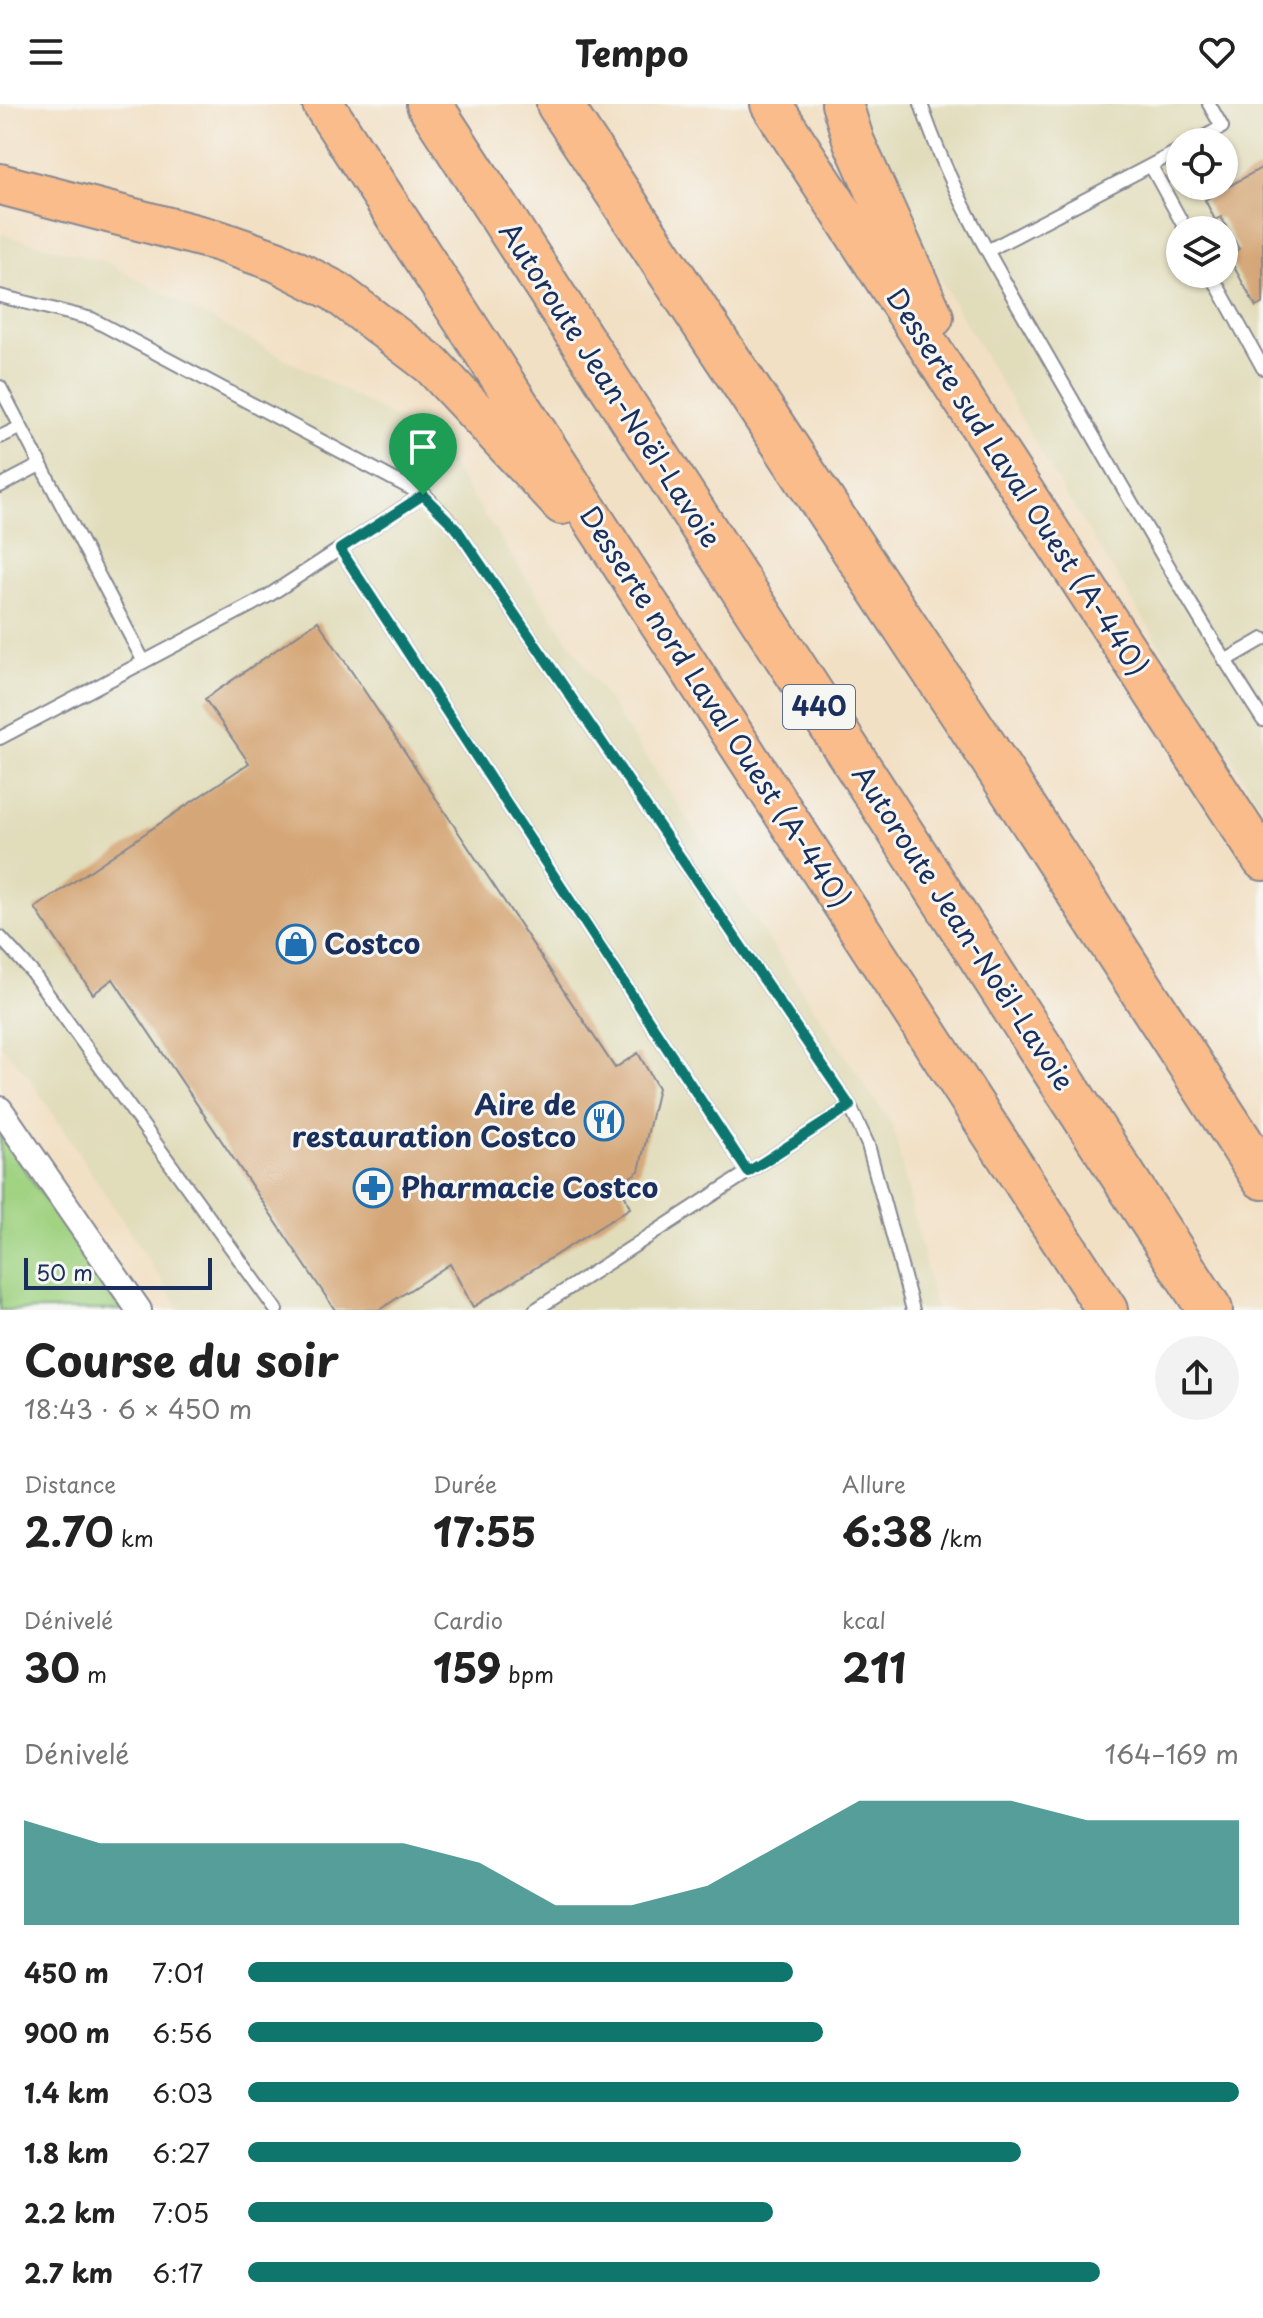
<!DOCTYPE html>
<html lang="fr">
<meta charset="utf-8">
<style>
:root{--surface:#fff;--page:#f2f2f2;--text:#222;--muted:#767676;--accent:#0f766e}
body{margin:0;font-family:"Playpen Sans",sans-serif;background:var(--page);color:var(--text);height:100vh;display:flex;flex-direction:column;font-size:30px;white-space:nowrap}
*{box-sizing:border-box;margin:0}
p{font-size:26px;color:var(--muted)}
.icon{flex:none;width:44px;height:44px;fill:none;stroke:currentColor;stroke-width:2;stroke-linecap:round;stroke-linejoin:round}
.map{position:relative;height:1206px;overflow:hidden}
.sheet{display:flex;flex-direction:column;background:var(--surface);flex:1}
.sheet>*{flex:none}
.tools{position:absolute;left:1166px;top:24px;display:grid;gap:16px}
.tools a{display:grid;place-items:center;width:72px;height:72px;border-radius:50%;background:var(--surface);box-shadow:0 2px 6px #0004;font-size:40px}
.scale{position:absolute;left:24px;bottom:20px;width:188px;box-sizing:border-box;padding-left:8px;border:4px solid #1b2f5e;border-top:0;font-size:22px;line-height:28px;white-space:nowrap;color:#1b2f5e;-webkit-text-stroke:6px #f6f6f2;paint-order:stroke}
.pin{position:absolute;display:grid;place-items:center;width:68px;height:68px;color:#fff;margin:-82px -34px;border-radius:50% 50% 50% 0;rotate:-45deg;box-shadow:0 0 8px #0007}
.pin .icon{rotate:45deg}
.round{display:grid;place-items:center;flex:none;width:84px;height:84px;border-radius:42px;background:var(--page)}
.head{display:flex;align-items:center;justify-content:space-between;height:136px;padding:0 24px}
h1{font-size:44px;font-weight:700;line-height:60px}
.metrics{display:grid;grid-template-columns:repeat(3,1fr);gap:12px;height:136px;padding:8px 24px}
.metrics div{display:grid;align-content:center}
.metrics b{font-size:40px;font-weight:700}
.metrics small{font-size:22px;font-weight:400}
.metrics p{font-size:22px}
.chart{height:224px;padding:16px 24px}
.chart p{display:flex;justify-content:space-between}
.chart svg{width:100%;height:144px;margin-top:8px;fill:var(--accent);opacity:.7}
ul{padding:0 24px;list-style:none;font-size:26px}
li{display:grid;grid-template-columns:128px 96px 1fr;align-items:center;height:60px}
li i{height:20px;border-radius:10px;background:var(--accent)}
header{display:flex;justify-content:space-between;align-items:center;height:104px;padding:0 24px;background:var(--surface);font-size:36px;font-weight:700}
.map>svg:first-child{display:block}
.built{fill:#e1dcba;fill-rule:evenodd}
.green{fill:#a1d383;stroke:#5e8170;stroke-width:2}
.building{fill:#d5a778}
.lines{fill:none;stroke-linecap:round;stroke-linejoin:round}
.lane-casing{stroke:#868892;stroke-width:16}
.street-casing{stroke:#868892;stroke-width:28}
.primary-casing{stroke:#868892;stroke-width:44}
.highway-casing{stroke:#868892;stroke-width:48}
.lane{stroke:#fff;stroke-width:12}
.street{stroke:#fff;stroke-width:24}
.primary{stroke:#f9bc8a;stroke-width:40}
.highway{stroke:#f9bc8a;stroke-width:44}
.route-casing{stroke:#fff;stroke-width:16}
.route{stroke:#0f766e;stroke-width:10}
.labels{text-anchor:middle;stroke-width:6;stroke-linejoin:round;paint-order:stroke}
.shield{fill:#f6f6f2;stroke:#5d6b8a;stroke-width:2}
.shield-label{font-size:26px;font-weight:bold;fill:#1b2f5e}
.street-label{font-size:28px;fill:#1b2f5e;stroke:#f6f6f2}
.poi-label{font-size:28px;font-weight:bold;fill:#1b2f5e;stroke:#f6f6f2;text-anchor:start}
</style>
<header><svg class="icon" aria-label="menu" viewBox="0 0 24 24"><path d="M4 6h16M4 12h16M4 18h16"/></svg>Tempo<svg class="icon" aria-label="heart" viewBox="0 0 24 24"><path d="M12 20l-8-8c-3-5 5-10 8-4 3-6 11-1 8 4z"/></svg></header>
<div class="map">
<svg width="1263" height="1206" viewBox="0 0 1263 1206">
<rect width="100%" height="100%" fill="#f6f6f2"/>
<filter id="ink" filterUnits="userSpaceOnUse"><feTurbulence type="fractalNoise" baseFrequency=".0125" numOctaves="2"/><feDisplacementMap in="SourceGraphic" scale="16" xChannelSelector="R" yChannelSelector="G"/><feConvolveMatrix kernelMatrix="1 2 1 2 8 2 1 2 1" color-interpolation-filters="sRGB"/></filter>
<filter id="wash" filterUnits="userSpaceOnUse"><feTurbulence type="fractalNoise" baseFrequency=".006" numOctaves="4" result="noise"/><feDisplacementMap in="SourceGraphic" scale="32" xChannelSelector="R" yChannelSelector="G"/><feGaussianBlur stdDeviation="1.8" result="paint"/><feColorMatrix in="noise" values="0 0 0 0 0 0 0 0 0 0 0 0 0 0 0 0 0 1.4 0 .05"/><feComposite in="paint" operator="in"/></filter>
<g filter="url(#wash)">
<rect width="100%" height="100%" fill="#f2e0c5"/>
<!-- built -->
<path class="built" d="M855,0H1263V705L1062,385L924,147ZM1180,38H1224V82H1180ZM1180,126H1224V170H1180Z
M0,130L104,157L434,335L893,1023L936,1206H181L28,972L0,940Z"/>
<!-- green -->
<path class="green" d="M0,1030L121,1206H0Z"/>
<g id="blocks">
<!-- building -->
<path class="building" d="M1263,63V199L1256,203L1228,152L1239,145L1221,113L1215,116L1205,96Z
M318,517L615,964L638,949L658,984L639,1067L620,1080L630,1104L473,1203L450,1160L379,1206H335L113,875L93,890L35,804L249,659L205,595Z"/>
</g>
</g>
<g filter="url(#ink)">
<use href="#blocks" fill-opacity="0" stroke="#868892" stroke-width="2"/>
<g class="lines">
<!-- lane casing -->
<g class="lane-casing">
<path id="lane" d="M921,0C954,99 1010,186 1061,276C1127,390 1191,505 1263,616
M1195,38L1222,23L1209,0
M1151,62L1186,126
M987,147L1180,46
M1211,170L1263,264
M0,192L92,215L423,391
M0,283L144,558
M0,333L21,323
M0,382L40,361
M340,445L748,1068
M1225,557L1263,535
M0,634L268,492L424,390L456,424L850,1002L868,1041L913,1206
M0,833L31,867L276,1206
M535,1206L850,1002"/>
</g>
<!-- street casing -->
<g class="street-casing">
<path id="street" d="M0,1005L139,1206"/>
</g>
<!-- primary casing -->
<g class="primary-casing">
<path id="primary" d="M323,0L1107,1206
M771,0L1263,756
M842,0L854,38L933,213
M0,80L219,137L276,157L335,187L432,261L562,400"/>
</g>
<!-- highway casing -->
<g class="highway-casing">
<path id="highway" d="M429,0L1210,1206
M559,0L984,642L1263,1073"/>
</g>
<!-- lane -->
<use href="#lane" class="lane"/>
<!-- street -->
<use href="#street" class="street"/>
<!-- primary -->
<use href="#primary" class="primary"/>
<!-- highway -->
<use href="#highway" class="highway"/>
</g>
</g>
<g class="lines" filter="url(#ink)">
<!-- route casing -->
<g class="route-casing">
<path id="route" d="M423,391L456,424L850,1002L748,1068L340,445Z"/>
</g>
<!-- route -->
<use href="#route" class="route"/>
</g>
<!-- icons -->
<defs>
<g id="shop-ring" transform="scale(2)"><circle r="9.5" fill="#f6f6f2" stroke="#1f6fb2" stroke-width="1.5"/><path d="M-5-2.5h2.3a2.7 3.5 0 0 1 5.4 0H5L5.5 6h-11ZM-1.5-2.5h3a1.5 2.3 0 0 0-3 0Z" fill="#1f6fb2"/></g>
<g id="restaurant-ring" transform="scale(2)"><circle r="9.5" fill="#f6f6f2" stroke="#1f6fb2" stroke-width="1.5"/><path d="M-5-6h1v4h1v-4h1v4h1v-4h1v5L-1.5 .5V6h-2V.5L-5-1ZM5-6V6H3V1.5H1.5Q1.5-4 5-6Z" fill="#1f6fb2"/></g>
<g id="pharmacy-ring" transform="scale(2)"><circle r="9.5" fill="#f6f6f2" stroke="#1f6fb2" stroke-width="1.5"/><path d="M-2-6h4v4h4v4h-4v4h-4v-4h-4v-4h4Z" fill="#1f6fb2"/></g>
</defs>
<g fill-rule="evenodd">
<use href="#shop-ring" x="296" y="840"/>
<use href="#restaurant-ring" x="604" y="1017"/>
<use href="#pharmacy-ring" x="373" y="1084"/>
</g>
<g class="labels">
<!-- shield labels -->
<rect class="shield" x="783" y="581" width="72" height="44" rx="6"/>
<g class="shield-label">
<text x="819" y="612">440</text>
</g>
<!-- street labels -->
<g class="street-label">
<text transform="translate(610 281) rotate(57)" y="10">Autoroute Jean-Noël-Lavoie</text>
<text transform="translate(1017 378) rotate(57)" y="10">Desserte sud Laval Ouest (A-440)</text>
<text transform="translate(715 603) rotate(57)" y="10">Desserte nord Laval Ouest (A-440)</text>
<text transform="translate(963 824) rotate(57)" y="10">Autoroute Jean-Noël-Lavoie</text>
</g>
<!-- poi labels -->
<g class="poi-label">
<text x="324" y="850">Costco</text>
<text x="576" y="1011" text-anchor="end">Aire de<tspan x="576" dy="32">restauration Costco</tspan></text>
<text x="401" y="1094">Pharmacie Costco</text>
</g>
</g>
</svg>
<div class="tools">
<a><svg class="icon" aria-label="locate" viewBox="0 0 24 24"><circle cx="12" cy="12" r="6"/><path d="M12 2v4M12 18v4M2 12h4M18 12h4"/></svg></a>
<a><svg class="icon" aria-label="layers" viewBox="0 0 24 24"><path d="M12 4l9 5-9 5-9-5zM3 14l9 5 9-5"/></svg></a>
</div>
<div class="scale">50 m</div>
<div class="pin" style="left:423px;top:391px;background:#1e9e55"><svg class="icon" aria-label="arrive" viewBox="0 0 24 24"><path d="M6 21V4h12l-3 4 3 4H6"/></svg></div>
</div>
<section class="sheet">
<div class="head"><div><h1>Course du soir</h1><p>18:43 · 6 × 450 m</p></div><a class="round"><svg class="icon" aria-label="share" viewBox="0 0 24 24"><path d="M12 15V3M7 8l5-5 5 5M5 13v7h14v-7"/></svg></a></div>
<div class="metrics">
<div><p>Distance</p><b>2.70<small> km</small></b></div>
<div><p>Durée</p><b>17:55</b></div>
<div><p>Allure</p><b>6:38<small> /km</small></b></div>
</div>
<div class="metrics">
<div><p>Dénivelé</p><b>30<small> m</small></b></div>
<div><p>Cardio</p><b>159<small> bpm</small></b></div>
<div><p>kcal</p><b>211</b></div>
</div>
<div class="chart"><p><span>Dénivelé</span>164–169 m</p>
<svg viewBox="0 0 160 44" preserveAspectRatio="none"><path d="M0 44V12L10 19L20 19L30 19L40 19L50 19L60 25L70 38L80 38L90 32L100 19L110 6L120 6L130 6L140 12L150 12L160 12V44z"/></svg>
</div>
<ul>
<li><b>450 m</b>7:01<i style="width:55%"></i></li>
<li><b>900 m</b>6:56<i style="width:58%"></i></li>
<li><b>1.4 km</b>6:03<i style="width:100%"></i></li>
<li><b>1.8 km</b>6:27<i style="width:78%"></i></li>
<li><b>2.2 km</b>7:05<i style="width:53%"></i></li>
<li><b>2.7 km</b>6:17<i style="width:86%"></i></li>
</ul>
</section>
